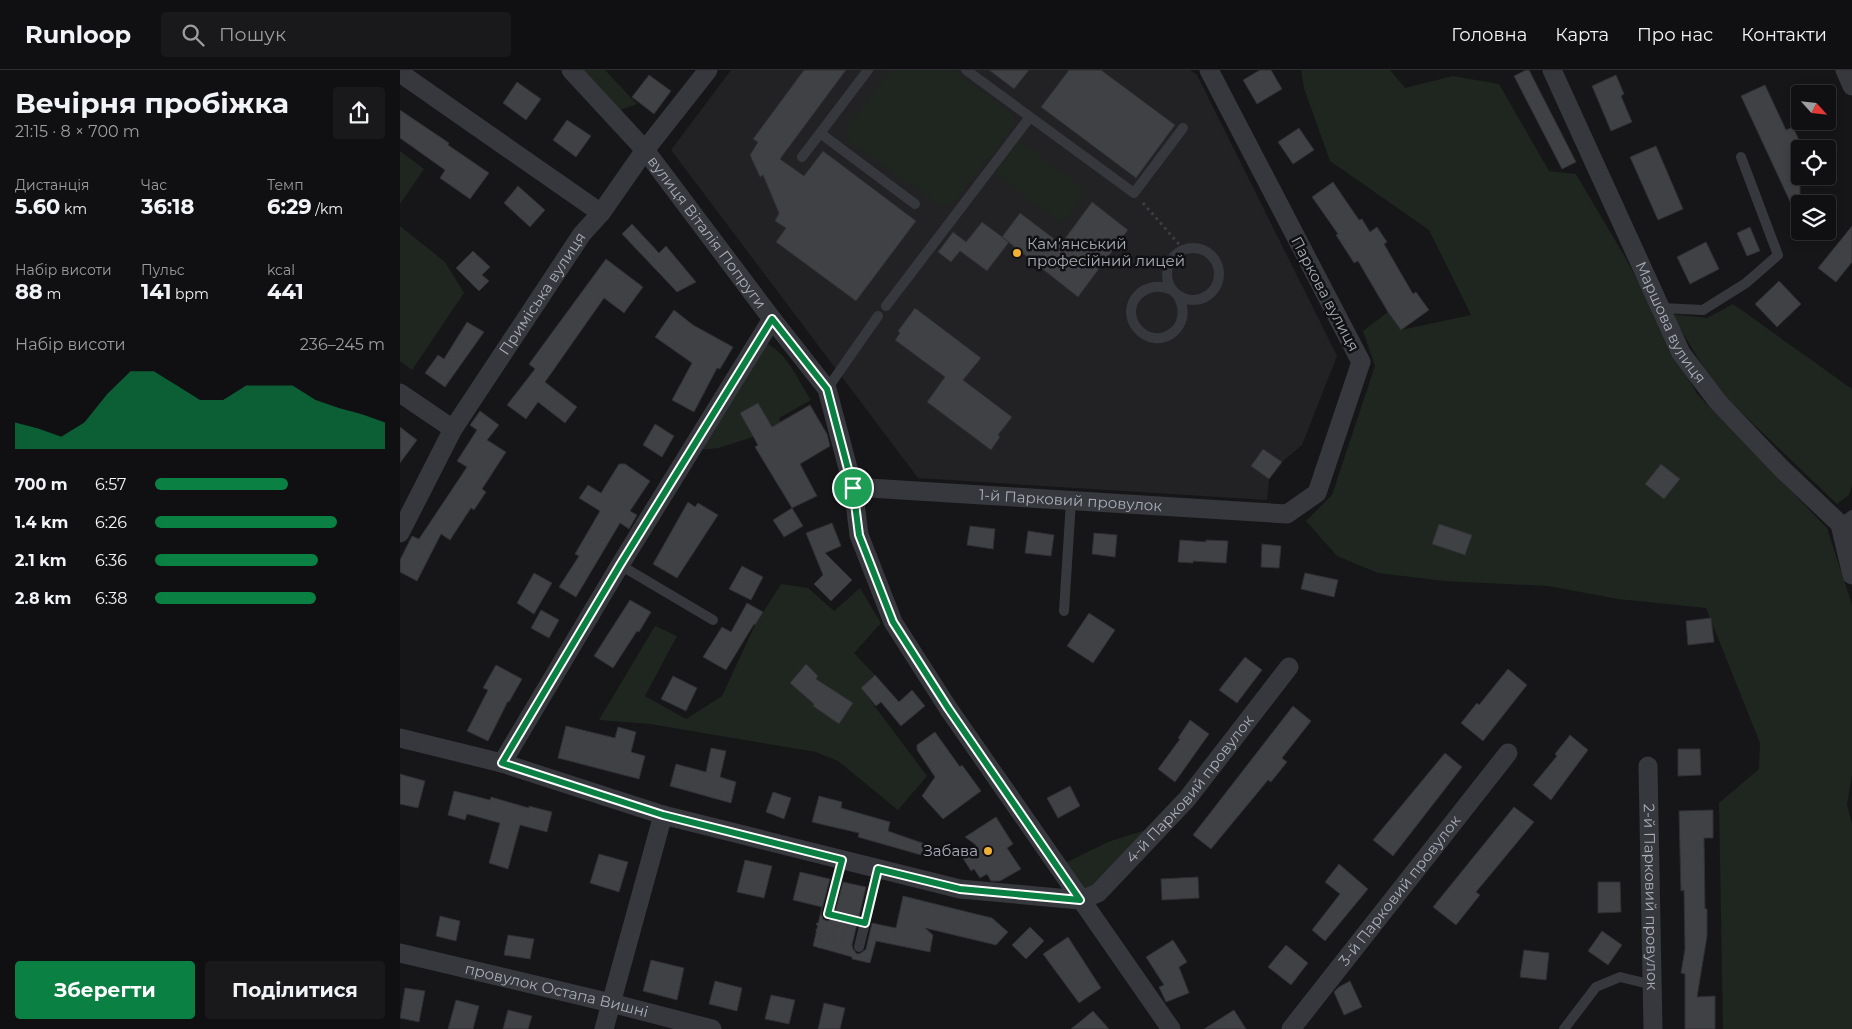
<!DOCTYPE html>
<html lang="uk">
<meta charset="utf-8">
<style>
:root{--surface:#101012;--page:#19191b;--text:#f1f3f6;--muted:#9c9d9f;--line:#303032;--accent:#0b8043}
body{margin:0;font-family:Montserrat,sans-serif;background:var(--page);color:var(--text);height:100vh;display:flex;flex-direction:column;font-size:19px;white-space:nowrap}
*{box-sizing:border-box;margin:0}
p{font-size:16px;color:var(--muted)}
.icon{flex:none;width:28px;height:28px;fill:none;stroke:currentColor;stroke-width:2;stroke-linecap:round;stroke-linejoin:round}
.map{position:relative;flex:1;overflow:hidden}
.side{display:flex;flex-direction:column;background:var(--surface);width:400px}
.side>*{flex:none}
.needle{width:32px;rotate:117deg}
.controls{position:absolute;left:1391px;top:15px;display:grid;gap:10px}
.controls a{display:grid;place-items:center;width:45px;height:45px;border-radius:5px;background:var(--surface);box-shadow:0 2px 8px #0003,0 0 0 1px var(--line);font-size:25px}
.pin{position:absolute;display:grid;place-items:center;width:42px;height:42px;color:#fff;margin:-21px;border:2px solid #fff;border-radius:50%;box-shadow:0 1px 5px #0007}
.round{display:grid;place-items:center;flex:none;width:52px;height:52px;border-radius:5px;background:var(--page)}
.head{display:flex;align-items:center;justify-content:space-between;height:85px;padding:0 15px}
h1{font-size:28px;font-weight:700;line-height:38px}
.stats{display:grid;grid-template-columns:repeat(3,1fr);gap:8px;height:85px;padding:5px 15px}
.stats div{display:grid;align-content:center}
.stats b{font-size:21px;font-weight:700}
.stats small{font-size:14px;font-weight:400}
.stats p{font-size:14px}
.chart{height:140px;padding:10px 15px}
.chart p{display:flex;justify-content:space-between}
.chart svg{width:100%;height:90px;margin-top:5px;fill:var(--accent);opacity:.7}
.cta{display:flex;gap:10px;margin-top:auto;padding:10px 15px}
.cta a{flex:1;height:58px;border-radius:5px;background:var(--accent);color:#fff;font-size:20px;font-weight:700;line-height:58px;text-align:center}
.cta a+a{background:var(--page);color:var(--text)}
ul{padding:0 15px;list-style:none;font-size:16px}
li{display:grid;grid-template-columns:80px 60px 1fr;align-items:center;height:38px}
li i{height:12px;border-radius:6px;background:var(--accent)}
header{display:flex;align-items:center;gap:30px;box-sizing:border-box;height:70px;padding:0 25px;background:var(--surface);border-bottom:1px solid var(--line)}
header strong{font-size:24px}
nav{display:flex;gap:28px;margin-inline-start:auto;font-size:18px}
.search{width:350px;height:45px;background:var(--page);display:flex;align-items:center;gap:12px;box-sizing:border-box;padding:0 18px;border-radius:5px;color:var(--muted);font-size:19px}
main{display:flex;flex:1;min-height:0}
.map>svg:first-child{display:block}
.built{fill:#222225}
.green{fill:#1e261f}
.building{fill:#404145;stroke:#303034}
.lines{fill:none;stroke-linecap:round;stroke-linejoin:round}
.path{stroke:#3d3f44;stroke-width:3;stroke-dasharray:2.5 4;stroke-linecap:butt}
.service{stroke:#37383d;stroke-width:10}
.minor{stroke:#37383d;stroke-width:19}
.route-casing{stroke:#fff;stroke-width:10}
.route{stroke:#0b8043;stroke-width:6}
.poi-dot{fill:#f2b134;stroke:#111113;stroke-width:2}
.labels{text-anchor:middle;stroke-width:5;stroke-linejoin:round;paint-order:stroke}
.street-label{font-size:15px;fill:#a8adb8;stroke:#111113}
.poi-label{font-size:15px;fill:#a8adb8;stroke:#111113;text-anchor:start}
</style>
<header>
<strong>Runloop</strong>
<div class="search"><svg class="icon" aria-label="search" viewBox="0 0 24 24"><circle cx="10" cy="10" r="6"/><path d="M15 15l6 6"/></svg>Пошук</div>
<nav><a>Головна</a><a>Карта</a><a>Про нас</a><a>Контакти</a></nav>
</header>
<main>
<section class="side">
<div class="head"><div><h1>Вечірня пробіжка</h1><p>21:15 · 8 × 700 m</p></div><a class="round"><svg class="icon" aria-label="share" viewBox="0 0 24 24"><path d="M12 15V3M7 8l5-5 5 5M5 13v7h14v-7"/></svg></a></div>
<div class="stats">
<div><p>Дистанція</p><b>5.60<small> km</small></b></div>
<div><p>Час</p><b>36:18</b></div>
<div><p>Темп</p><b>6:29<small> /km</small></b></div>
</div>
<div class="stats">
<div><p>Набір висоти</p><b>88<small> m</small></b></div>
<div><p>Пульс</p><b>141<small> bpm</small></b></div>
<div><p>kcal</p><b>441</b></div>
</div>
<div class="chart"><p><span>Набір висоти</span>236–245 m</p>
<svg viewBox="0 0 160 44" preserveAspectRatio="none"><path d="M0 44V31L10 34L20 38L30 31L40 17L50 6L60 6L70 13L80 20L90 20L100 13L110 13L120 13L130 20L140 24L150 27L160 31V44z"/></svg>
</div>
<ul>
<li><b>700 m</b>6:57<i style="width:58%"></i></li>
<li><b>1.4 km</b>6:26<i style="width:79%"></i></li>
<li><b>2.1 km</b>6:36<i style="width:71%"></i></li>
<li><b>2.8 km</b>6:38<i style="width:70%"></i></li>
</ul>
<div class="cta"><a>Зберегти</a><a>Поділитися</a></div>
</section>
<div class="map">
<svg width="1452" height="959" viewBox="0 0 1452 959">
<rect width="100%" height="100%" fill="#161618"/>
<!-- built -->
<path class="built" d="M331,0H790L797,5L937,286L902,375L882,392L869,409L867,430L518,408L271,80Z"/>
<!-- green -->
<path class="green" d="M182,0H205L237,34L220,40Z
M490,0H554L612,44L614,48V56L552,134L544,136L540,135L452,73L446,66L447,58Z
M901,0H990L1005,18L1053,6L1099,14L1149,101L1176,104L1225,187L1297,324L1427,458L1452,535V705L1447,735L1452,754V959H1323L1319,733L1359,699L1360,673L1306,538L1218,529L1148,516L1045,511L978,503L937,486L906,451L932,425L975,296L963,261L988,242L1001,260L1071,245L1029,160L930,91L904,18Z
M619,70L687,121L662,154L595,103Z
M0,81L24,99L0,134Z
M0,156L45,192L64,223L12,300L0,291Z
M1333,234L1452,319V415L1449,425L1437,434L1317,319L1271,244L1307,248Z
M363,272C386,280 398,310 411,330L379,348L383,357L319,378L297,380Z
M381,514L408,518L434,541L460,518L481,553L454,583L475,605L461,618L527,706L498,740L438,691L416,682L250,654L199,650L255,556L277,566L245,626L286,649L322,626L355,555Z
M755,757L695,819L681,825L661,795L708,772Z"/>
<!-- building -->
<path class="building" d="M404,0H446L380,89L404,106L423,81L516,151L456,231L376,172L386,158L375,151L379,143L363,105L360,107L350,85L358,72L353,69Z
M589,0H629L614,19Z
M669,0H701L775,55L736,108L641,37Z
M860,0H871L882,19L857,34L843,10Z
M1126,0H1129L1176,92L1162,99L1114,6Z
M249,5L271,21L254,44L232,27Z
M1216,5L1224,24L1221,26L1232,52L1211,61L1192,16Z
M117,12L141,29L126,50L103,33Z
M1365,15L1386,60L1393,57L1402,77L1400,78V153L1341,26Z
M0,40L49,73L48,75L89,103L70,129L40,108L45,100L0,68Z
M167,50L191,66L176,87L153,70Z
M899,58L914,80L893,94L878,72Z
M1256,76L1283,139L1258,150L1230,87Z
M933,112L959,150L962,149L970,162L977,157L987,172L984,174L1013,224L1016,222L1029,240L1001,260L988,242L958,191L954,193L936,165L938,164L912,127Z
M118,116L145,140L130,157L104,133Z
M692,132L728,160L678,227L602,167L620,143L661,174Z
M582,152L609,172L587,201L560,181L551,192L538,182L553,162L566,172Z
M232,154L259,183L266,176L296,212L277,222L222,164Z
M1452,156V192L1436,212L1418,198Z
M1350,157L1360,181L1347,186L1337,163Z
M1306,172L1319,199L1290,214L1277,187Z
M73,181L90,197L82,205L89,211L79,221L56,198Z
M206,189L243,217L224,243L204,228L145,312L177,337L165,353L138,332L126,349L107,335L135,299L129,294Z
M1379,211L1401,234L1377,257L1355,234Z
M515,238L581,288L563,310L612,347L598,365L600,367L591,380L527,332L545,307L495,270L500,263L498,261Z
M274,240L293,255L333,277L320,299L317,298L294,342L272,330L292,293L255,267Z
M67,252L84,262L45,317L25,303L38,285L44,289Z
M358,333L372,357L410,335L427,364L430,376L400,394L417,426L392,438L355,377L358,375L340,343Z
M80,341L99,355L87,370L106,382L82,419L86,422L74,440L71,438L50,470L41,464L17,511L0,502V490L12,466L19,469L67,397L57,391L77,360L70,355Z
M255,354L274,366L262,387L243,375Z
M0,357L17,370L0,393Z
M863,379L882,392L869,409L851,396Z
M219,394H225L250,411L230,441L237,445L229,459L220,453L176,527L159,517L179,486L175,484L200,441L179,428L188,415L201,423Z
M1261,394L1280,409L1264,429L1245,414Z
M288,432L295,437L298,433L318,445L277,508L253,494Z
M392,438L403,456L384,467L373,450Z
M432,453L441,476L425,483L452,510L431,531L414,514L423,505L406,463Z
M1039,454L1072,465L1065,485L1032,474Z
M570,456L595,459L593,479L567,475Z
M628,461L654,465L651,486L625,483Z
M694,463L717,465L715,487L692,484Z
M780,470L806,472V470L828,471L826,493L793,491V493L778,492Z
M862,474L881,476L879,498L861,497Z
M342,496L363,507L351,530L329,519Z
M134,503L152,513L134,544L117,533Z
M905,503L938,510L934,527L901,519Z
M230,530L251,542L239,562L237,561L213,598L194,586Z
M347,533L363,542L355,555L354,554L326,600L303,587L322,557L331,562Z
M141,540L159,550L149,568L131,558Z
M689,543L715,560L693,593L667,576Z
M1311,548L1314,572L1288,575L1286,551Z
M845,587L862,600L837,633L819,620Z
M406,594L418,606L416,609L453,633L439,654L413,636L414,634L390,613Z
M96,595L122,609L109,632L108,631L88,671L67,661L88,620L83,618Z
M1108,599L1127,615L1083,671L1061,653L1077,633L1079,635Z
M475,605L499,632L512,620L525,636L501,656L481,632L476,636L461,618Z
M273,606L297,618L286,641L261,629Z
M893,636L911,651L882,688L887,692L871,712L868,710L811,779L793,765Z
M790,650L809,664L775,712L758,699L780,669L778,668Z
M166,656L215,668L218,657L236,662L231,682L245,686L239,709L158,688Z
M535,662L560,697L562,695L581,721L543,749L522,726L535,707L517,680V675Z
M1170,665L1188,680L1151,730L1133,715L1157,686L1155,684Z
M311,678L326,681L320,707L336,712L331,733L270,716L276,694L306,702Z
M1278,679H1300L1301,705L1278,706Z
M1045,683L1062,697L993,786L973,770Z
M0,704L25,711L18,738L0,734Z
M670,716L680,736L658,748L647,728Z
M54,721L90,730L91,727L129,738V736L152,742L147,762L120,755L108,799L89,793L100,753L67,744L65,750L48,745Z
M373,722L391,728L384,749L366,742Z
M419,726L442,732L441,738L490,752L488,761L525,774L521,785L458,767L459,763L412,752Z
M1114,737L1134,752L1076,822L1080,825L1056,855L1033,837Z
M1313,740V768H1304L1305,839H1307V866L1297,927L1315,926V959H1285V904L1281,903L1285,879L1284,820L1281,821L1279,741Z
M596,747L613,774L607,778L621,799L600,811H591L587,804L580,808L574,799L571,801L561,785L576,775L565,767Z
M199,784L228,792L219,822L190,813Z
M345,790L372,796L364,828L337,822Z
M939,794L968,819L925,871L912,860L940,824L925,812Z
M400,802L430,809L421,843L423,849L427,851L430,850L434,846L443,812L466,817L452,875L453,879L457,884L461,883L466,879L472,853L496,858L503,826L592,848L608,862L596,875L525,858L533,865L530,882L476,871L470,893L452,889V887L413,876L422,837L393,830Z
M798,807L799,828L762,830L761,809Z
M1198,812H1220L1221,842L1198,843Z
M40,846L60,851L56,871L36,866Z
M630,857L644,871L626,889L612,875Z
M1202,861L1222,875L1208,895L1188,881Z
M108,865L134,869L130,889L104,885Z
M668,867L701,918L679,933L643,884Z
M773,870L787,892L779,897L789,923L766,932L759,917L764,915L746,887Z
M886,875L908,893L891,915L868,897Z
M1124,880L1149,883L1146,910L1120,907Z
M251,890L284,898L277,930L243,921Z
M315,911L342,918L337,941L309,934Z
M950,911L962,937L944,945L934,922L939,917Z
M5,918L25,921L19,952L0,948Z
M371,925L395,930L389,954L365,949Z
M56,930L79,936L73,959H48Z
M424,933L445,938L440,959H418Z
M108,940L132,946L128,959H103Z
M834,940L846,959H804Z
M693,941L709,959H671Z"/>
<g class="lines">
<!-- path -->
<path class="path" d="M743,133L784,180
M418,853L417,860L421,861L420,869L442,872
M433,870L437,854
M444,873L442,872L448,847
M419,878L421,870"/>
<!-- service -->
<path class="service" d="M566,0L734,123L783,58
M420,63L515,134
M402,87L468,0
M767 204a26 26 0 1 1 52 0a26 26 0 1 1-52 0Z
M772,220C745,207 719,235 737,258C757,283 796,258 778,226
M486,236L630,47
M1262,238L1303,240L1346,213L1378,185L1341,87
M427,319L478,246
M1440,454L1452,445
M220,495L313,550
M664,541L671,431
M428,844L442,790
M459,877L478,799
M1164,959L1196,917L1220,907L1253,915"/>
<!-- minor -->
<g class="minor">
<path id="s1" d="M171,0L245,80L372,249L427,319L453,417L459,465L493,552L548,638L771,959"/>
<path id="s2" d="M1152,0L1281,283L1318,332L1382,399L1440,454L1452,457"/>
<path d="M1445,0L1452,16"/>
<path d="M0,3L201,143"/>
<path d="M0,323L53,359"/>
<path id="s3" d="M453,417L887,444L917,423L961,292L809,0"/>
<path d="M1440,454L1452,505"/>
<path id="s4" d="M0,463L53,359L182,164L201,143L245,80L308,0"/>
<path id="s5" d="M0,668L102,693L263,745L560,819L680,830L698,823L787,729L889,597"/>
<path d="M102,693L220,495L372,249"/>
<path id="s6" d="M1248,696L1253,959"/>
<path id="s7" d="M0,883L211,933L312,959"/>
<path d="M204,959L263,745"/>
<path id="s8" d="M891,959L1108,683"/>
</g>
</g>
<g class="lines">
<!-- route casing -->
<g class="route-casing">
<path id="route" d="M372,249L427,319L453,418L459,465L493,552L548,638L680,830L560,819L478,799L465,853L428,844L442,790L263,745L102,693L220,495Z"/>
</g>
<!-- route -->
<use href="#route" class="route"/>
</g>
<!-- markers -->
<g class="poi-dot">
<circle cx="617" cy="183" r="5"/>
<circle cx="588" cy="781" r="5"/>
</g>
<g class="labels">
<!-- street labels -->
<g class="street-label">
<text dy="5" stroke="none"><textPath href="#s1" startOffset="212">вулиця Віталія Попруги</textPath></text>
<text dy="5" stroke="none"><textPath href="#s4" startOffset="279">Приміська вулиця</textPath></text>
<text transform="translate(925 224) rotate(62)" y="5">Паркова вулиця</text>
<text dy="5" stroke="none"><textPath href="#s2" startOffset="279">Маршова вулиця</textPath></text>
<text dy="5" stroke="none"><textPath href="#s3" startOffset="218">1-й Парковий провулок</textPath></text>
<text dy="5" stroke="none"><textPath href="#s5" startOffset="859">4-й Парковий провулок</textPath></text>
<text dy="5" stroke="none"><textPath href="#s8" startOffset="176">3-й Парковий провулок</textPath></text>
<text dy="5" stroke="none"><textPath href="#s6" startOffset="131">2-й Парковий провулок</textPath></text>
<text dy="5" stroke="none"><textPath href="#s7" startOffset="161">провулок Остапа Вишні</textPath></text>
</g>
<!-- poi labels -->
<g class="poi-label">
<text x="627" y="179">Кам’янський<tspan x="627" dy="17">професійний лицей</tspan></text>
<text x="578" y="786" text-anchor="end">Забава</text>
</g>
</g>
</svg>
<div class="controls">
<a><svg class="needle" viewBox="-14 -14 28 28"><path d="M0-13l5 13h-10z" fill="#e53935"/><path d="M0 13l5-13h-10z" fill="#9c9d9f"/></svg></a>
<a><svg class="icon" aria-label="locate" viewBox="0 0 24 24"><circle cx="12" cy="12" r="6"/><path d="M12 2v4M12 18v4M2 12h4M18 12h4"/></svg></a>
<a><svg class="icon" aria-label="layers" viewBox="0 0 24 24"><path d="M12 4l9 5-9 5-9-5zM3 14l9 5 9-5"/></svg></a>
</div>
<div class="pin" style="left:453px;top:418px;background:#1e9e55"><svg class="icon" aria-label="arrive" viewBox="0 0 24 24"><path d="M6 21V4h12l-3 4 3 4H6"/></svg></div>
</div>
</main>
